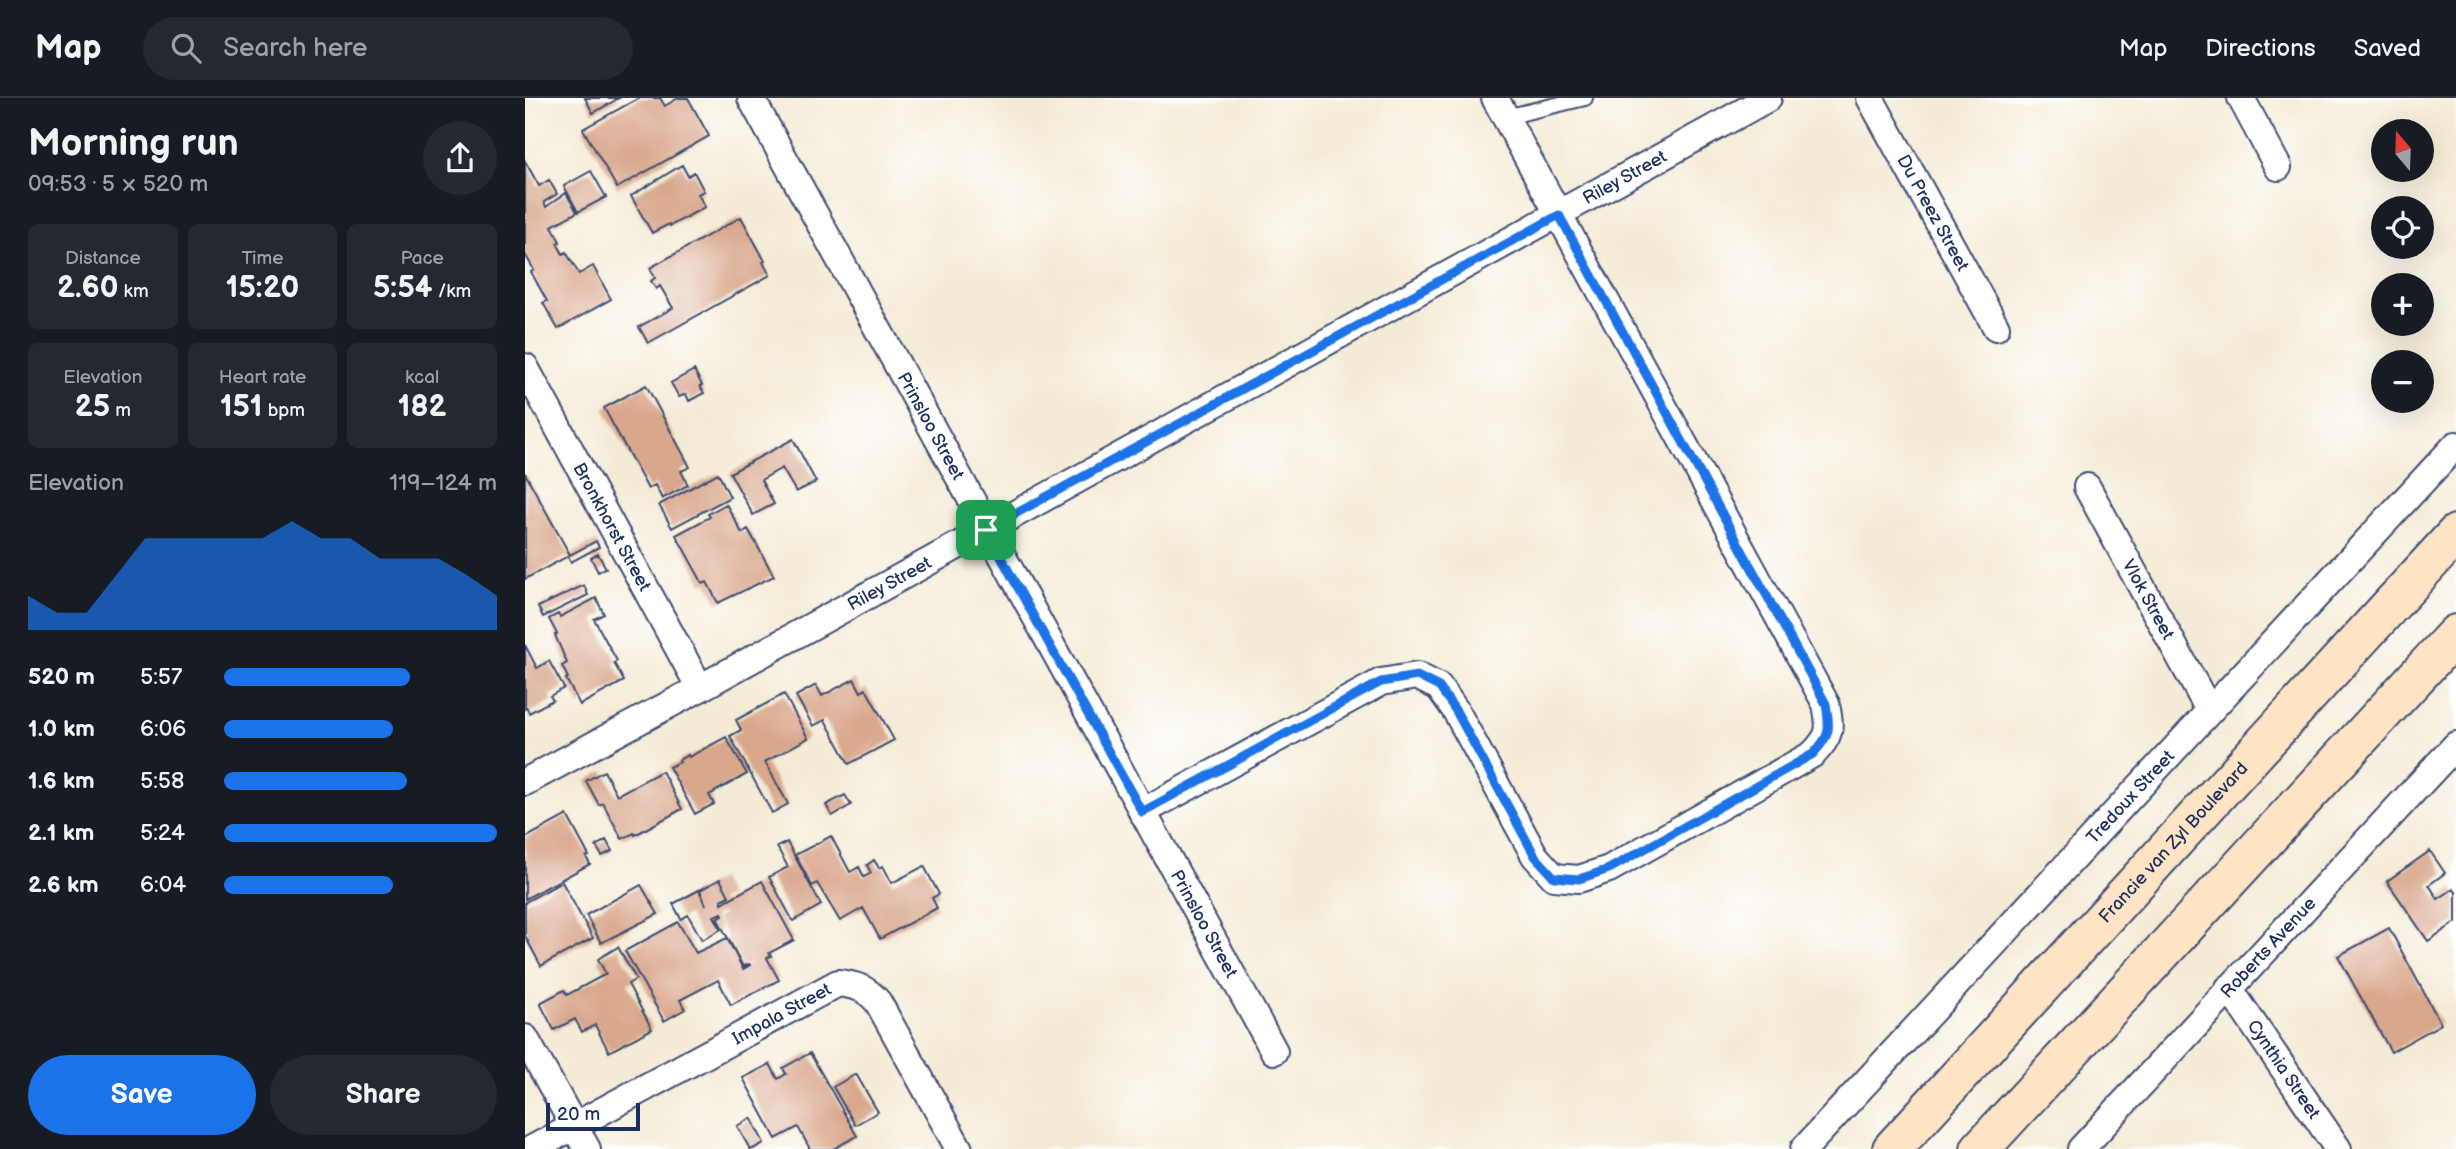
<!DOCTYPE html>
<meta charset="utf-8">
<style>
:root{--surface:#171b24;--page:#242831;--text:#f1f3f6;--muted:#9ea1a6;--line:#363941;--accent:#1a73e8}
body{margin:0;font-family:"Balsamiq Sans",sans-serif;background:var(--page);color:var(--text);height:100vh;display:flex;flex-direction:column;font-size:26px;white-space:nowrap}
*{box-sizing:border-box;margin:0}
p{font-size:23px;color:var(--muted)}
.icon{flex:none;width:38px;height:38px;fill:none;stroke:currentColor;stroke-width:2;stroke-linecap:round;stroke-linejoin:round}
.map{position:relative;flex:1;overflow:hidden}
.details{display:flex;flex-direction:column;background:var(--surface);width:525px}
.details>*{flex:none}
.needle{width:46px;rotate:341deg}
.buttons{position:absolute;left:1846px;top:21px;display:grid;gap:14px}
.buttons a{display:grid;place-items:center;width:63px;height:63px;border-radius:50%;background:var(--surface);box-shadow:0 7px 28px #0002;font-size:35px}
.scale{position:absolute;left:21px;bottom:18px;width:94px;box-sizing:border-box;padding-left:7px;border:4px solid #1b2f5e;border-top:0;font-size:19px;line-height:24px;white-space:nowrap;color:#1b2f5e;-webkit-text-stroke:5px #fff;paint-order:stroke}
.pin{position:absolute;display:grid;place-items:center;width:60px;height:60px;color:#fff;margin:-30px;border-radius:14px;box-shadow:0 4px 10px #0006}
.round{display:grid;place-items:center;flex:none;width:74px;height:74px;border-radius:37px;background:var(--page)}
.summary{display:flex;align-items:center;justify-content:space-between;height:119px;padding:0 28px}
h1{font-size:38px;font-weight:800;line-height:52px}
.figures{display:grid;grid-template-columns:repeat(3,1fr);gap:10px;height:119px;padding:7px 28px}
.figures div{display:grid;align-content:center;border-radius:10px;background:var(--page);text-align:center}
.figures b{font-size:30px;font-weight:800}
.figures small{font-size:19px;font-weight:400}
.figures p{font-size:19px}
.chart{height:196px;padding:14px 28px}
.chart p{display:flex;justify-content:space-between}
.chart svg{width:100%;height:126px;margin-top:7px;fill:var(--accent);opacity:.7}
.button{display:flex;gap:14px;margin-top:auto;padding:14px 28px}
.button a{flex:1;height:80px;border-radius:42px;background:var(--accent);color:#fff;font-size:28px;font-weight:800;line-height:80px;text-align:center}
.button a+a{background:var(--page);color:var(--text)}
ul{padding:0 28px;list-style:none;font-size:23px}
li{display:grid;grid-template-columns:112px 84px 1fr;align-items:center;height:52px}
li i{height:18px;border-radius:9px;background:var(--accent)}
header{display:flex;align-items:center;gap:42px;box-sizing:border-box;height:98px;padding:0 35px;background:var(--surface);border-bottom:2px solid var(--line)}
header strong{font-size:33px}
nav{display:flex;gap:38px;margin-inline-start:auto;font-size:24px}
.search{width:490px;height:63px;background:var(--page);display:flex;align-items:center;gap:18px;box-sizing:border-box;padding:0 24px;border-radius:38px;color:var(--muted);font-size:26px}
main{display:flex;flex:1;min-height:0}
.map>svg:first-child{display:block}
.building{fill:#d9a78c}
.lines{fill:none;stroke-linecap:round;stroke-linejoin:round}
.service-casing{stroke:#3c4b70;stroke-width:18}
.minor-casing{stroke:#3c4b70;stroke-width:30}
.secondary-casing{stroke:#3c4b70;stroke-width:42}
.service{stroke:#fff;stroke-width:14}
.minor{stroke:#fff;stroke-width:26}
.secondary{stroke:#fee4c5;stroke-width:38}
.route-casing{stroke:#fff;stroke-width:14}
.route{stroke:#1a73e8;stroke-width:9}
.labels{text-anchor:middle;stroke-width:5;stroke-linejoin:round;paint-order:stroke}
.street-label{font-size:18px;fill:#1b2f5e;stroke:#fff}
</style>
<header>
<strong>Map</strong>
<div class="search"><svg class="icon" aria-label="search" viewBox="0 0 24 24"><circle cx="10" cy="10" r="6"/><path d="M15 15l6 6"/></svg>Search here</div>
<nav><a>Map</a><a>Directions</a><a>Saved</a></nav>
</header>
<main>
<section class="details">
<div class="summary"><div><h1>Morning run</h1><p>09:53 · 5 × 520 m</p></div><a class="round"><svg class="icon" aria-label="share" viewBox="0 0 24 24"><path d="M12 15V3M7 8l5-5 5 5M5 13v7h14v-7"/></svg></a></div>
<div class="figures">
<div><p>Distance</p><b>2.60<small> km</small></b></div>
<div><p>Time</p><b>15:20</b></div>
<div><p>Pace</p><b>5:54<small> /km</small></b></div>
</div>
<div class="figures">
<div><p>Elevation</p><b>25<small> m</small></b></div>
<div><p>Heart rate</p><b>151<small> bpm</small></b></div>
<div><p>kcal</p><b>182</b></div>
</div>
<div class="chart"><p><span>Elevation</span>119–124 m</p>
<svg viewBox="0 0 160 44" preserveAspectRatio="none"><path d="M0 44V32L10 38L20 38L30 25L40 12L50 12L60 12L70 12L80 12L90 6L100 12L110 12L120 19L130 19L140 19L150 25L160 32V44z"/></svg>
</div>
<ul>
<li><b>520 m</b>5:57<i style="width:68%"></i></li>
<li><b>1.0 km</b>6:06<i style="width:62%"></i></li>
<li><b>1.6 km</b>5:58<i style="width:67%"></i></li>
<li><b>2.1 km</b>5:24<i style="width:100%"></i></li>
<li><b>2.6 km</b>6:04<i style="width:62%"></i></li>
</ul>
<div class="button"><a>Save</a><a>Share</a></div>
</section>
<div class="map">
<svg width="1931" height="1051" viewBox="0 0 1931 1051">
<rect width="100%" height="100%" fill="#fff"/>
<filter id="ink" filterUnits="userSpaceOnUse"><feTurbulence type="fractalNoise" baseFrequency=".0143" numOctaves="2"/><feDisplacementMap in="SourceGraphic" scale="14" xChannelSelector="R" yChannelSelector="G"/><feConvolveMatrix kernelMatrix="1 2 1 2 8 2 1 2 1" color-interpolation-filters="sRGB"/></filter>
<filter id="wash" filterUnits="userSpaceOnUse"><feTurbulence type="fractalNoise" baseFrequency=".00686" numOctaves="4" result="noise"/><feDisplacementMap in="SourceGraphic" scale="28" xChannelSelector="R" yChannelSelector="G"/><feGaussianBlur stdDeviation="1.57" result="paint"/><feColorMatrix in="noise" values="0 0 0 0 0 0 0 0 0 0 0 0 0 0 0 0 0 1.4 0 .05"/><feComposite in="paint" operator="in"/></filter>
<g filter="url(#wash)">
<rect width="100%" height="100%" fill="#f4ebd6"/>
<g id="blocks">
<!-- building -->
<path class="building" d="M60,0H94L68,15Z
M114,0H135L140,8L153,0H163L184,38L92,90L58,31Z
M0,63L14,88L24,82L32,96L19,104L21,109L41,95L52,114L27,128L35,144L32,145L38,156L41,154L54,176L68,168L86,201L33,231L18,205L22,203L6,174L9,172L0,156Z
M157,67L163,78L169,74L179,93L173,96L180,109L145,128L144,126L127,135L106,98Z
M66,73L81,99L53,114L39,88Z
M216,119L240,163L238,164L245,177L123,245L114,229L148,210L135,188L131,191L126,183L130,180L125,170Z
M169,272L177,287L175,288L179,295L164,303L161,296L154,299L146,285Z
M121,287L165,369L156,373L163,387L137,401L130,387L123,391L79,310Z
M268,341L291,384L271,394L257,370L236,382L249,406L228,417L205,375Z
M0,375L45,457L71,443L74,449L46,464L43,458L0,481Z
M193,375L205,399L147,430L134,407Z
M201,406L217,435L223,431L249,478L193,505L182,484L178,486L151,437L185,419L183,416Z
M73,456L81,470L73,474L66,460Z
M59,487L63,497L18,519L13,509Z
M71,500L79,516L69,521L92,563L89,565L99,583L55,607L41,581L43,580L37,568L42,565L30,537L32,536L24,521L33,516L35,519Z
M0,547L12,570L24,563L39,590L25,598L28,602L4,615L2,610L0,611Z
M329,581L336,594L341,591L369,642L324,666L300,622L288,628L271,598L291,587L297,598Z
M259,596L283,640L240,664L263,706L247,715L205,638L216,632L211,622Z
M201,639L222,676L184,697L189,706L170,716L144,669L155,664L154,662L163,657L164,659Z
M79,673L92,697L137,673L157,711L110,737L109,735L97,741L78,705L74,707L61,683Z
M320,697L326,707L307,718L301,707Z
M42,717L64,758L61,759L65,766L0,801V740Z
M306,738L325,774L334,769L339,779L346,775L342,767L349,762L354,770L358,768L367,785L399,768L414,796L407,800L412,810L355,841L338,810L315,823L292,785L287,788L270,757Z
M81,742L87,753L77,758L71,748Z
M262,744L296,807L268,823L244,779L263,769L252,749Z
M1905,753L1920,775L1904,787L1913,801L1928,791L1931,794V824L1903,843L1862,783Z
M195,781L204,798L196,802L197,805L237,783L269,842L244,855L246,858L242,860L254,882L206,907L193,882L155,902L160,911L139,923L100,853L153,824L171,855L202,840L218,871L225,867L224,866L218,869L205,844L192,820L198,817L197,815L189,818L196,831L177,842L163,817L156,821L148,806L174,792L181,807L175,792Z
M37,784L68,840L16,868L0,838V804Z
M116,787L133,816L76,845L61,817Z
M1864,830L1916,926L1866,954L1813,858Z
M93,849L111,881L103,886L127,931L84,954L70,927L57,934L50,921L29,932L15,905L39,892L42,897L81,876L73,861Z
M285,955L332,1038L308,1051H285L273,1029L251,1041L218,980L245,966L253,981L261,976L258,970Z
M331,976L353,1014L330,1027L308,989Z
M226,1020L239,1045L228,1051H225L212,1028Z"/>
</g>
</g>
<g filter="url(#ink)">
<use href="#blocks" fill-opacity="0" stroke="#3c4b70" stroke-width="2"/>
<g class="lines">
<!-- service casing -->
<g class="service-casing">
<path id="service" d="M981,19L1060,0"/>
</g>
<!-- minor casing -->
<g class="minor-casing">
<g id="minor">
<path id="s1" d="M226,0L749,953"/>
<path id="s2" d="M1345,0L1471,229"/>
<path d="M1716,0L1753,69"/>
<path id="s3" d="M0,269L175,590"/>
<path id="s4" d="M1562,389L1684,612"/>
<path id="s5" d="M0,684L175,590L1243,0"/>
<path d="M617,714L856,584L892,578L914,589L931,613L1010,758L1029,779L1054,781L1084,771L1288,656C1306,637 1306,632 1301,606L970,0"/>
<path id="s6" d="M1704,890L1813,1051"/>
<path d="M0,940L62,1051"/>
<path id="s7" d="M7,1051L313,885C331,887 341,890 353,904L434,1051"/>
<path id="s8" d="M1279,1051L1931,347"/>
<path id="s9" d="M1556,1051L1931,647"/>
</g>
</g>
<!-- secondary casing -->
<g class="secondary-casing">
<g id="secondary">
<path id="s10" d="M1367,1051L1931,436"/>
<path d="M1455,1051L1931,536"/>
</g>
</g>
<!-- service -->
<use href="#service" class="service"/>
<!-- minor -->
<use href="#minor" class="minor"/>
<!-- secondary -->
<use href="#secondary" class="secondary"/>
</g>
</g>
<g class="lines" filter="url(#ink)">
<!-- route casing -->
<g class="route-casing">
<path id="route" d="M1034,117L1301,606C1305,632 1306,637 1288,656L1084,771L1054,781L1029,779L1010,758L931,613L914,589L892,578L856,584L617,714L461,432Z"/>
</g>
<!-- route -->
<use href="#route" class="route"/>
</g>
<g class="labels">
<!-- street labels -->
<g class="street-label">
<text dy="6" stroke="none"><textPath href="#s5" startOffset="1255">Riley Street</textPath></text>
<text dy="6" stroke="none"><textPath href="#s2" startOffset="131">Du Preez Street</textPath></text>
<text dy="6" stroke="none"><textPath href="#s1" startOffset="374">Prinsloo Street</textPath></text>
<text dy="6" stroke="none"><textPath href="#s3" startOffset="182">Bronkhorst Street</textPath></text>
<text dy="6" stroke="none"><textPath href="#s5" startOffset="415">Riley Street</textPath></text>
<text dy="6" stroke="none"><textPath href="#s4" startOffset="128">Vlok Street</textPath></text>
<text dy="6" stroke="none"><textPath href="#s8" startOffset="480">Tredoux Street</textPath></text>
<text dy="6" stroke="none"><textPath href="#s10" startOffset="416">Francie van Zyl Boulevard</textPath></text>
<text dy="6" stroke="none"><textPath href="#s1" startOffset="942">Prinsloo Street</textPath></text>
<text dy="6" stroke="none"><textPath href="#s9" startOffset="275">Roberts Avenue</textPath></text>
<text dy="6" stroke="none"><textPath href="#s7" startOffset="284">Impala Street</textPath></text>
<text dy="6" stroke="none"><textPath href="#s6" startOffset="98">Cynthia Street</textPath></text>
</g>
</g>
</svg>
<div class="buttons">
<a><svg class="needle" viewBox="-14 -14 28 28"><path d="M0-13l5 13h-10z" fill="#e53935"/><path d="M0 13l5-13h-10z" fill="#9ea1a6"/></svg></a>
<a><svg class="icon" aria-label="locate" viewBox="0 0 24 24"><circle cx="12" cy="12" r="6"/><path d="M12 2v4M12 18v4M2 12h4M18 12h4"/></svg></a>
<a>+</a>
<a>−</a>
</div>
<div class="scale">20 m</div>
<div class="pin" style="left:461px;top:432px;background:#1e9e55"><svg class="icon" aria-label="arrive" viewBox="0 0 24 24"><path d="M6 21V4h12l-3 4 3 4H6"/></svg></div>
</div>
</main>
